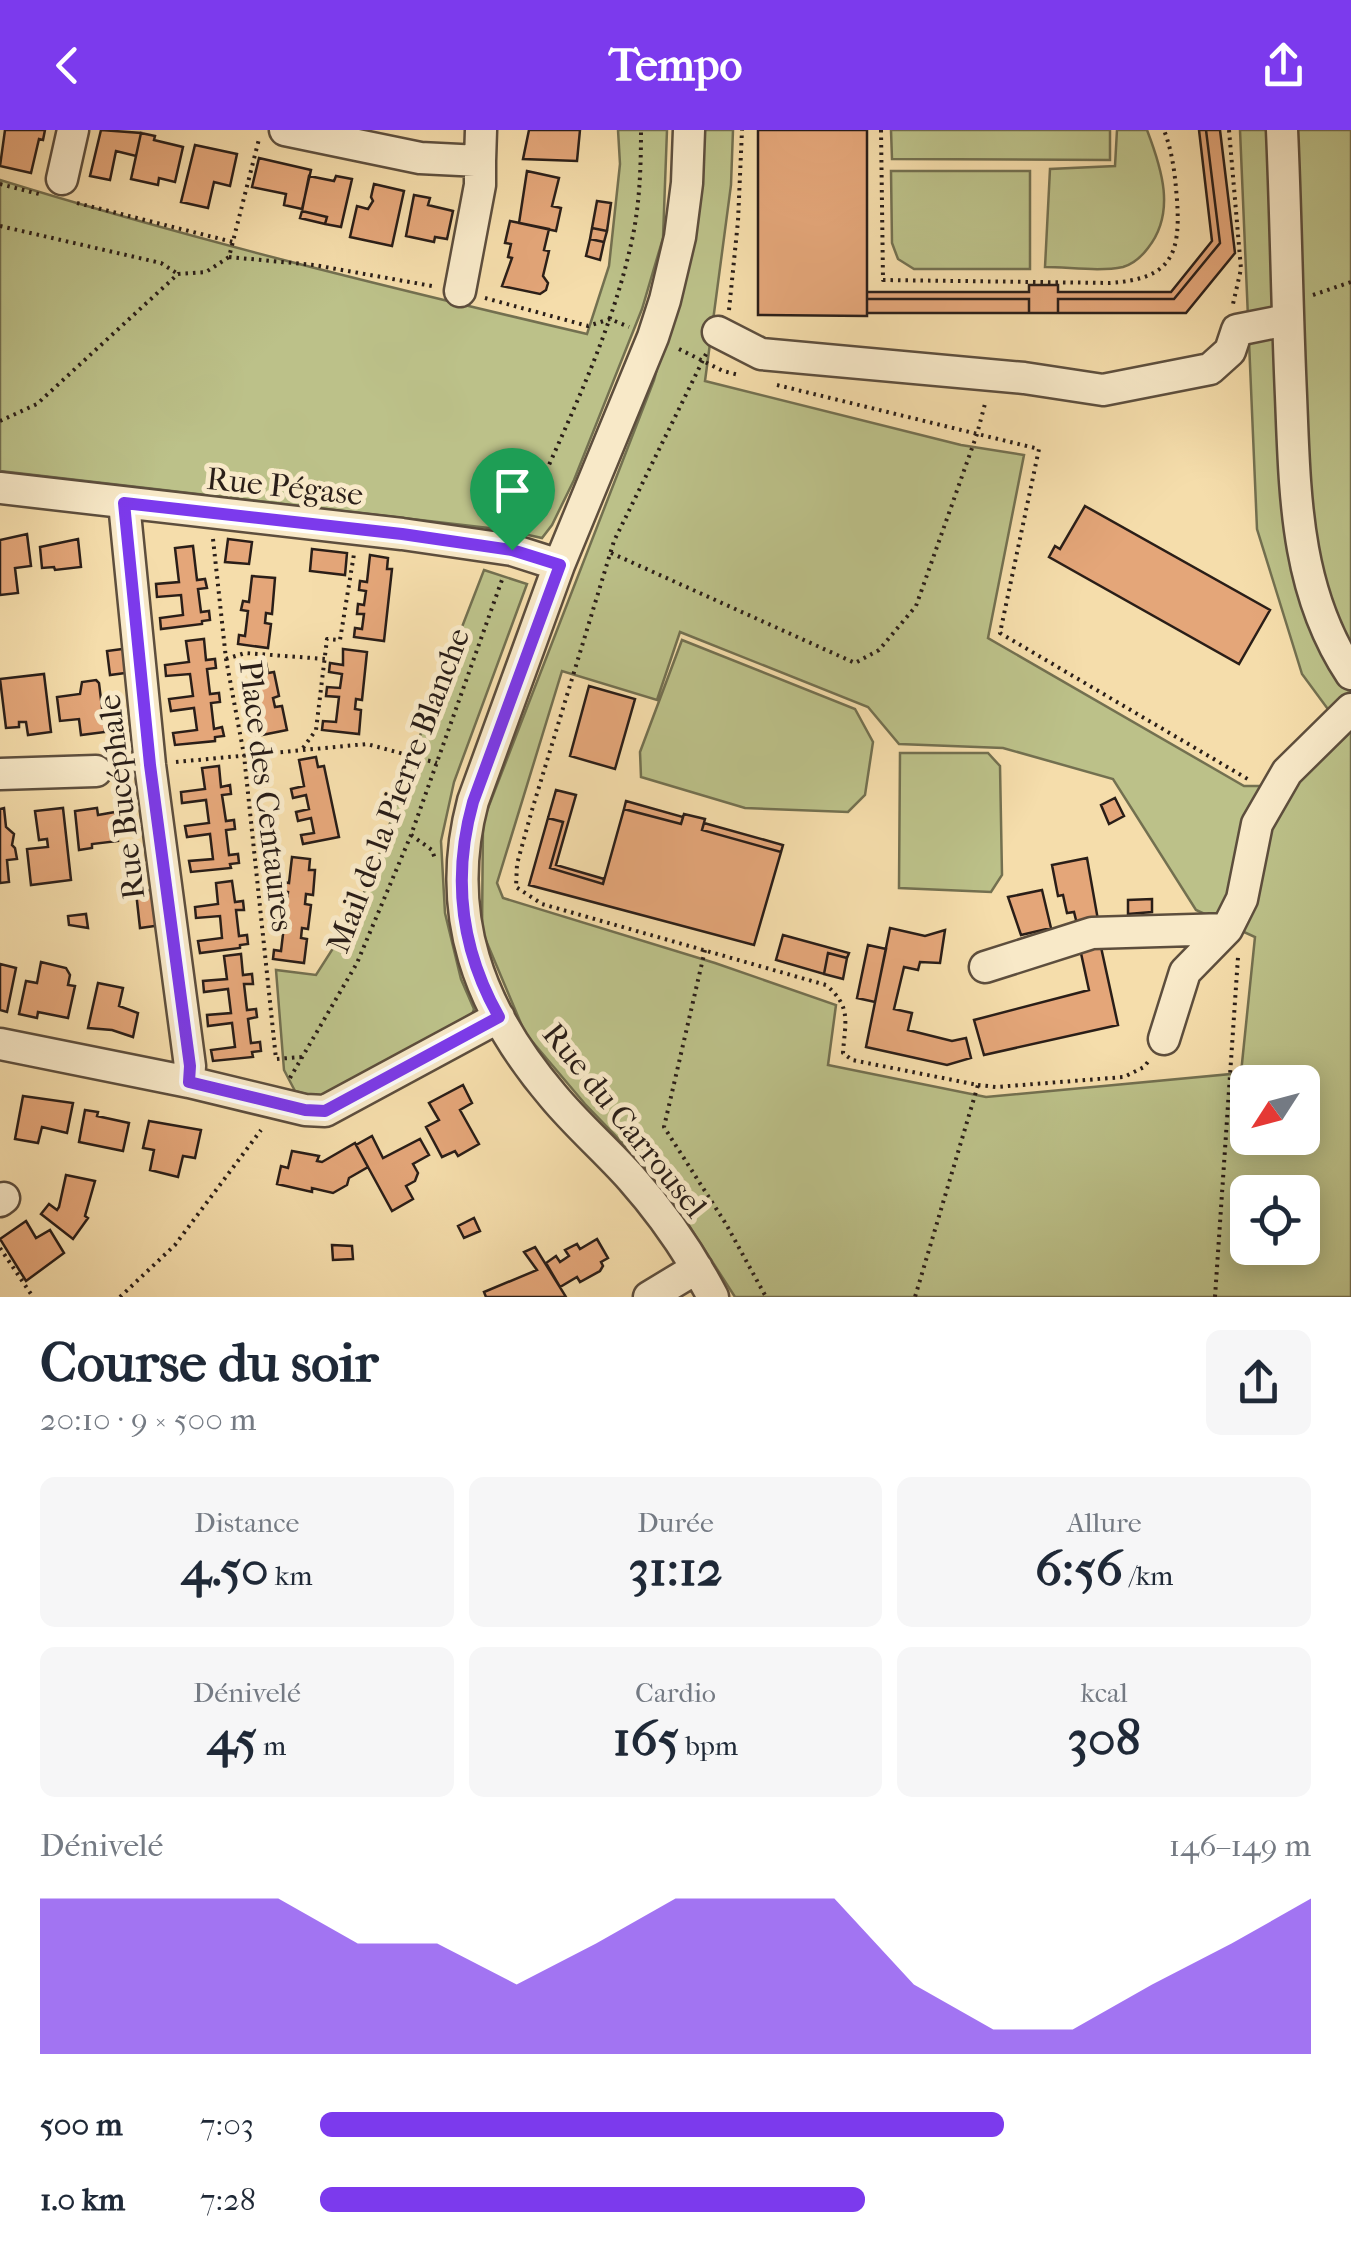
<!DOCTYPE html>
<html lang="fr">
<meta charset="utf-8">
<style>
:root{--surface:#fff;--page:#f6f6f7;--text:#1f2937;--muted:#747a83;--accent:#7c3aed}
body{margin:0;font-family:"IM FELL French Canon",serif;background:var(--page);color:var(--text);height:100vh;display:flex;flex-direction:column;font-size:38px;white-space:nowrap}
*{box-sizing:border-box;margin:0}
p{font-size:32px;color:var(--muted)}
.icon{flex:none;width:55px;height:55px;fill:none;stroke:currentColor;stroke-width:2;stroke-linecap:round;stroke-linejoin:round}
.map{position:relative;height:1167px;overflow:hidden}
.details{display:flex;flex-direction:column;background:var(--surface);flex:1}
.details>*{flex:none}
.needle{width:65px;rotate:234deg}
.tools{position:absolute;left:1230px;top:935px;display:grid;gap:20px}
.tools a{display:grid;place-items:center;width:90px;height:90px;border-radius:15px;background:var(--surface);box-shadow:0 5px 25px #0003;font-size:50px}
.pin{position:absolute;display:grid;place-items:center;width:85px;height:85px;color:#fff;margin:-102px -42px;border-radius:50% 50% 50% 0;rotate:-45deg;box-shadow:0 0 10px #0007}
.pin .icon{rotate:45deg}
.round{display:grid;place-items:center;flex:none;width:105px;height:105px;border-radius:15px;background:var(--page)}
.summary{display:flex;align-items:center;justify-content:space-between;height:170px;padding:0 40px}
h1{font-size:55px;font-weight:700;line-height:75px}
.figures{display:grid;grid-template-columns:repeat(3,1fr);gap:15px;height:170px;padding:10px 40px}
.figures div{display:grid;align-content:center;border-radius:15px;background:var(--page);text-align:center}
.figures b{font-size:50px;font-weight:700}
.figures small{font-size:28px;font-weight:400}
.figures p{font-size:28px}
.chart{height:280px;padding:20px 40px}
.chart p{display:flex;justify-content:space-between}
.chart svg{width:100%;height:180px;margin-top:10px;fill:var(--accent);opacity:.7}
ul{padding:0 40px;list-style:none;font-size:32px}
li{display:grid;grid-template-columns:160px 120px 1fr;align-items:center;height:75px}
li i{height:25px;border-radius:12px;background:var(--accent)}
header{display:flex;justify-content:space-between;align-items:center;height:130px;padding:0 40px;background:var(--accent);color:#fff;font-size:45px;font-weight:700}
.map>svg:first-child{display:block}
.green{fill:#bcc189;stroke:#737050;stroke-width:2.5;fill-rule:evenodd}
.building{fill:#e4a679;stroke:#2a1e18;stroke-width:2.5}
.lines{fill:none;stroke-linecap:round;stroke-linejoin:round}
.minor-casing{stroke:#5d4e3d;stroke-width:35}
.path{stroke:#2a1e18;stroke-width:4;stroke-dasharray:2.5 5;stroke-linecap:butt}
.minor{stroke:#f8e9c8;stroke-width:30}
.route-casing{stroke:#fff;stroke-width:20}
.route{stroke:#7c3aed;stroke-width:12}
.labels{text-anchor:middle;stroke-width:10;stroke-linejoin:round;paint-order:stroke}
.street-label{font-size:32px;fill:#2a1e18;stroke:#f8e9c8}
</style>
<header><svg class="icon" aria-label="back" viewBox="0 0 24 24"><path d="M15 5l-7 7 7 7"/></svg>Tempo<svg class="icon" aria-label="share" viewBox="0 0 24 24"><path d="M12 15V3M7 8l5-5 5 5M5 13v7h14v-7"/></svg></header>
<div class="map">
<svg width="1351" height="1167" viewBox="0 0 1351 1167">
<rect width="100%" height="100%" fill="#f5ddab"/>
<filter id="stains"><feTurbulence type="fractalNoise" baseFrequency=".002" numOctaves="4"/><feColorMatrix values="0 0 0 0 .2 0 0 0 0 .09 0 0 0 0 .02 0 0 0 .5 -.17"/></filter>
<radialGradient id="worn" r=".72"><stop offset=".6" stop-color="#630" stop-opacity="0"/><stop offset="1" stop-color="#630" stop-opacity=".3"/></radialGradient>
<!-- green -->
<path class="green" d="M618,0H667L663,108L642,179L574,350L552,395L542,408L506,400L0,341V50C194,110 390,158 587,204L609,136L620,34Z
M704,0H733L731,55L705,251L961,315L1024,325L988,508L1244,656H1289L1347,605L1302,544L1257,399L1240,0H1351V1167H735L663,1055L585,974L525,903L482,801L483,691L654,250L692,110ZM680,502L868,577L899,614L1003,618L1113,649L1196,780L1255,807L1241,943L986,967L828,935L836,875L715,833L503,768L497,753L562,541L657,570ZM1248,952H1302V1008H1248ZM1248,1062H1302V1118H1248Z
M891,0H1110V30L892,29Z
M1117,0H1147C1162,39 1176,83 1148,118C1142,126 1133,134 1123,137C1099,142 1069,137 1045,137L1050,39L1115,36Z
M891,41H1030V139H914L898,129L892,113Z
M484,440L527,454L454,652L441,711L445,783L461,849L474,879L470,891L319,968L295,961L284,940L276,840L316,845L355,784L377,731L421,603Z
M682,510L855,579L873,612L865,665L848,682L745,678L641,647L640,622Z
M900,623H988L1000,636L1002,745L991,762L899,758Z"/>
<!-- building -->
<path class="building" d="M5,0H45L43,10L39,9L31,43L0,36Z
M101,0L141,3L136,26L116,21L110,50L90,46Z
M529,0H580L577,31L523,29Z
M758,0H867V186L758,185Z
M1199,0H1206L1220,113L1174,169H1058V183H1029V169H867V162H1029V155H1058V162H1171L1212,111Z
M1206,0H1220L1235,123L1186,183H1058V169H1174L1220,113Z
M141,3L155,6L154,10L183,17L175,52L159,48L158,55L131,49Z
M195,15L237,24L230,56L214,52L208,78L181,72Z
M259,28L311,40L302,79L284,75L286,64L252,57Z
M527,41L559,48L552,76L561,78L556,101L519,93Z
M309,46L334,51L336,46L352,49L341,97L325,94L327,87L302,81Z
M374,54L404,61L392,116L350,107L357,76L368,79L373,71L371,67Z
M414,65L430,68L428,75L453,81L447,109L435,107L434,112L406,106Z
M597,71L611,73L607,101L592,98Z
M302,81L327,87L325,94L300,88Z
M510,91L549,99L544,120L549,121L543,146L548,153L546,160L540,164L502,156L512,128L508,127L511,114L505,113Z
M592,98L607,101L604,112L590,109Z
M590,109L604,112L600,130L586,126Z
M867,169H1029V183H867Z
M1085,376L1270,480L1239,534L1049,427L1055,416L1060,419Z
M27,404L31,436L15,438L18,463L0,465V410Z
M78,409L81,437L55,440L54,437L42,438L40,417Z
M228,409L252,412L249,434L225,432Z
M193,416L197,450L205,449L207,458L198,459L201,482L209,481L210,490L202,491V494L161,499L160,488L183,485L181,465L157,467L156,454L179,452L175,418Z
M312,419L347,423L345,445L310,441Z
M370,425L388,428L387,439H392L384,511L354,507L355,498L362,499L364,484H357L358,474L364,475L366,461L359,460L360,451L367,452Z
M252,446L275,448L272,484L266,483L265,493L271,494L268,518L238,514L239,505L245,506L248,481L241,480L243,471L249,472Z
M204,509L206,530L215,529L216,538L207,539L210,564L219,563L220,572L211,573L214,599L222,597L224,606L215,607V611L175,615L173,603L197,600L194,578L171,581L169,569L193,566L190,544L166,546L165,535L189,532L186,511Z
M130,518L133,542L110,545L107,521Z
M343,519L367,522L362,570L356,569L355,579L361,580L359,604L322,600L323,591L336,592L339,567L326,566L327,557L340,558L342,544L329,542L330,533L343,535Z
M266,533L268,543L274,542L279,566L273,568L275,577L282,576L287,600L257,606L255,597L261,596L256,571L250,573L248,564L254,562L248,537Z
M44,544L51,602L28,605L26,592H19V597L6,598L0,549Z
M96,550L99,553L105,602L81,605L79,589L60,591L57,567L80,564L82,552Z
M589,556L635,569L615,639L570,626Z
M316,627L318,637L324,636L339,707L303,714L301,705L314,703L311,688L298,691L296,682L309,679L306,665L293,668L291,659L304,656L299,630Z
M219,636L221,657L230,655L231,664L222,665L226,691L234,690L235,699L226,700L229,725L238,724L239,733L230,734L231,738L191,742L189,731L213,729L210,704L187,707L185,696L209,693L206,670L182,673L181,662L205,659L202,638Z
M556,660L576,665L556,735L604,749L603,754L550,738L563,692L548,688Z
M1115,668L1124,686L1109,694L1101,675Z
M626,671L683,687L681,694L624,679Z
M4,678L6,697L14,704L12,715L15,718L17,729L7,730L9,752L0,753V679Z
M63,678L71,750L31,755L27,719L48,717L47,709L39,710L35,681Z
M97,678L98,685L115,682L118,711L92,714V718L79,720L75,681Z
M624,679L681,694L684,684L705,689L702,700L781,722L754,815L529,755L548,688L563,692L550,738L603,754Z
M704,693L783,715L781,722L702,700Z
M292,727L310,729L309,740H315L313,765L306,764L305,774L311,775L308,799L302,798L301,808L307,809L304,833L273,829L274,820L281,821L284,796L278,795L279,786L285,787L288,762L281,761L283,752L289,753Z
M1087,728L1098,790L1077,794L1074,782L1067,783L1063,765L1058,766L1052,735Z
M232,751L235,772L243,771L244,780H236L239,806L247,805L248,814L240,815V818L200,823L198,811L222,808L220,786L196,788L195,777L218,774L216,753Z
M158,759L162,795L140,798L136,762Z
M1042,760L1051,798L1021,805L1008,767Z
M1152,769V782L1128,784V770Z
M86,784L88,798L69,795L68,786Z
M890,798L925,806L945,800L940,833L920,832L918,840L904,837L894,879L912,883L908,900L952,911L966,908L971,928L947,935L866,917Z
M783,805L849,823L847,828L828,823L824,844L776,830Z
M1099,808L1118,895L984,925L974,890L1089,860L1079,814Z
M868,815L886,819L875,872L857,868Z
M828,823L847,828L843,849L824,844Z
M241,824L243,845L252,844L253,854H244L247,880L256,879L257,887L248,889L251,913L260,912L261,921L252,922L253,927L213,931L211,920L235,917L232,893L208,896L207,885L231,883L228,859L204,862L203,851L227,849L224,826Z
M41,832L66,838L70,845L68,855L75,856L68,888L38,882L37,888L19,884L26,851L37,853Z
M0,834L16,838L7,882L0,880Z
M98,853L123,858L119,876L138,883L133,907L112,900L88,898Z
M463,955L472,973L460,980L479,1014L458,1026L455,1021L442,1027L426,997L439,990L429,973Z
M23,966L73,973L67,1003L42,997L38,1013L15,1009Z
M85,980L98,982L97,986L129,993L123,1021L79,1012Z
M149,991L201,1000L195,1028L183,1026L178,1047L150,1040L154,1020L143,1018Z
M372,1006L383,1028L420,1009L429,1025L413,1034L418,1043L415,1051L406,1056L413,1069L392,1081L356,1015Z
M355,1013L368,1037L349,1048L347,1055L333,1063L312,1058V1062L277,1054L281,1036L288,1038L292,1021L319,1026L317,1031L322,1032Z
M66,1045L95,1051L85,1086L88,1088L73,1109L41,1084L49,1074L57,1080L59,1077Z
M474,1088L480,1101L464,1108L458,1096Z
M26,1091L36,1108L50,1100L64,1123L26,1151L0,1109Z
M597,1109L608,1128L601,1132L603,1136L600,1141L580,1152L577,1147L560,1157L546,1133L556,1126L560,1132L569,1126L565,1120L577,1114L580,1119Z
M332,1115L352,1116L353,1129L333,1130Z
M535,1117L566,1167H486L484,1162L537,1140L524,1122Z"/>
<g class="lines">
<!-- minor casing -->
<g class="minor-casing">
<path id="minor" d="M285,0L420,28L480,31L481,0
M689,0L687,53L680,107L665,170L653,207L559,435L473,671C443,784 479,879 553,966C577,995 606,1020 631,1048C663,1084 691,1125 713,1167
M1282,0C1286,89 1287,177 1291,266C1295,363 1295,460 1351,544
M62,49L73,0
M460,161L480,55V31
M718,202L761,224L1024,248L1103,260L1210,239L1230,221L1237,200L1287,190
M0,358L402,404L512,420L559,435
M124,373L150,635L190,936L189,952
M0,644L96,641
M985,837L1092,803L1227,799
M1164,909L1185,842L1227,799L1242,769L1257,694L1287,642L1351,579
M0,914L189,952L305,980L325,981L499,887
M0,1071L4,1068
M649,1167L697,1138"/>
</g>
<!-- path -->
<path class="path" d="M881,0L883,150L1110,153C1170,149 1181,126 1177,70C1175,45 1173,24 1164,0
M1229,0L1241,139L1233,174
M0,54L39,64
M77,73L233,112
M0,96L161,133L178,144
M229,127L314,135L432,156
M1313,165L1351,152
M485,168L588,196L610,189L629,197
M729,180L738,91L742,0
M679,219L723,241L739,245
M706,224L614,411L532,680L517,734L516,757L542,774L826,855C852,877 845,892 843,923L852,930L978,955L915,1167
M777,255L1039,319L1000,503L1251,651
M0,291L37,274L178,144L206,142L229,127L259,9
M522,396C563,300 614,203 634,100C640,67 641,33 641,0
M213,409L226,529L244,625L276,929L302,927
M611,423L855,533L879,520L916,476L977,304L986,270
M226,529L245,523L325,529
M303,618L316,600L327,509L340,510L354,424
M176,632L367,614L437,633
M411,705L432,720L435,729
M705,820L664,997L726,1094L766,1167
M290,948L357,833L411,705L503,447
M978,955L996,957L1124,947L1144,937L1150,929
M0,1118L33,1167
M120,1167L175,1115L261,1000
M1215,1167L1238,827"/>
<!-- minor -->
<use href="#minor" class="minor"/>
</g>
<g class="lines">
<!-- route casing -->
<g class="route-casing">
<path id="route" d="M124,373L402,404L512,420L560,435L473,672C452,747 460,818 499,887L325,981L305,980L189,952L190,936L150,635Z"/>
</g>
<!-- route -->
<use href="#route" class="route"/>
</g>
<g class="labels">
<!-- street labels -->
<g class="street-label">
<text transform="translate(285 356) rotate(6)" y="11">Rue Pégase</text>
<text transform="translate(398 660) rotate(-69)" y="11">Mail de la Pierre Blanche</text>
<text transform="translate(267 666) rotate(83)" y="11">Place des Centaures</text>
<text transform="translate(121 667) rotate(-97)" y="11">Rue Bucéphale</text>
<text transform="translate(625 990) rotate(51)" y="11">Rue du Carrousel</text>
</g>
</g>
<rect width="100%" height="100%" filter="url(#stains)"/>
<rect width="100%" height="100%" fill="url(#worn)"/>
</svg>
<div class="tools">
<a><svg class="needle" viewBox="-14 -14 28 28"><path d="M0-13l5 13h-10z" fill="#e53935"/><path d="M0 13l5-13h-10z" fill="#747a83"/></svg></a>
<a><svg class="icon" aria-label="locate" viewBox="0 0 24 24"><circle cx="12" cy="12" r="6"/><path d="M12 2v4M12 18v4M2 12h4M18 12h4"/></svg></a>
</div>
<div class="pin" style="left:512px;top:420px;background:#1e9e55"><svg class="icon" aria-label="arrive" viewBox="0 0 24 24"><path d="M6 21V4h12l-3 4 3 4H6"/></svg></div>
</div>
<section class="details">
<div class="summary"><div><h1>Course du soir</h1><p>20:10 · 9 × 500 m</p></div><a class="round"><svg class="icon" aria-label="share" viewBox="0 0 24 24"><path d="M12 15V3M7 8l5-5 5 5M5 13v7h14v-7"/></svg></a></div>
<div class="figures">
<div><p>Distance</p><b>4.50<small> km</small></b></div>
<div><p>Durée</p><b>31:12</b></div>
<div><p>Allure</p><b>6:56<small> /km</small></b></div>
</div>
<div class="figures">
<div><p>Dénivelé</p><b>45<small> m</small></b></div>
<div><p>Cardio</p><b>165<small> bpm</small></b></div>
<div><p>kcal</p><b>308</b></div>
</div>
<div class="chart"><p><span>Dénivelé</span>146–149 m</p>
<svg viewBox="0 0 160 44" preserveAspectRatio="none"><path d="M0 44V6L10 6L20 6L30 6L40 17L50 17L60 27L70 17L80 6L90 6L100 6L110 27L120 38L130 38L140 27L150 17L160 6V44z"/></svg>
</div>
<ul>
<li><b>500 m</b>7:03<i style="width:69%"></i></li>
<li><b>1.0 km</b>7:28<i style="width:55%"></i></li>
</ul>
</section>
